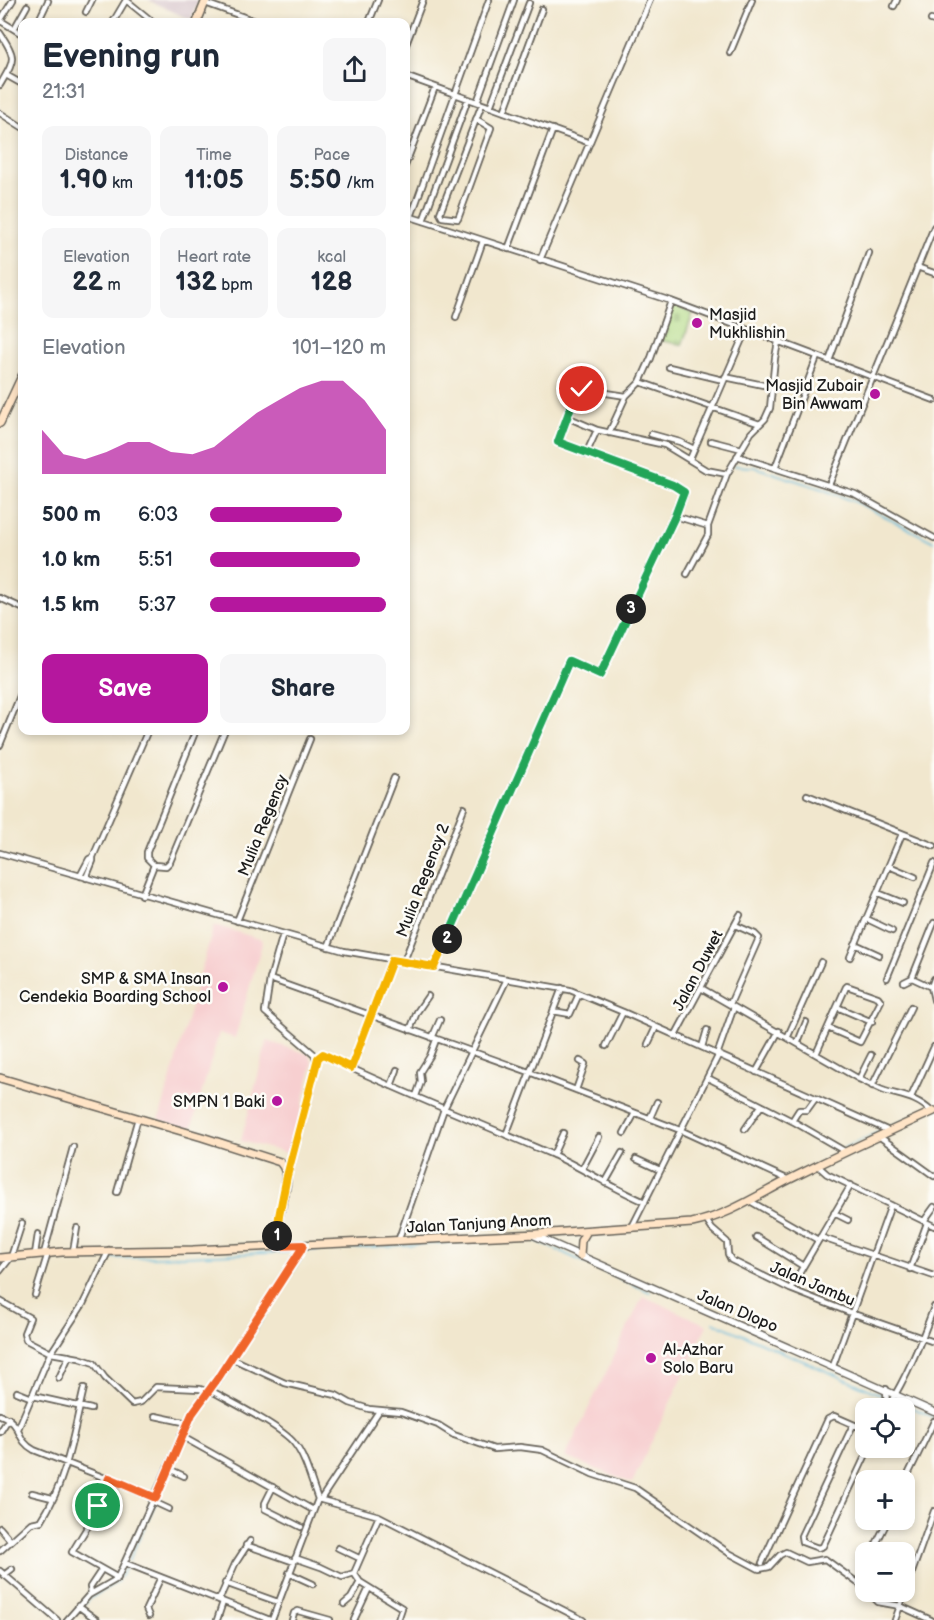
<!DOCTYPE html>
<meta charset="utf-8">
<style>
:root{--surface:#fff;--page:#f6f6f7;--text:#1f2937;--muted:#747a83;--accent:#b5179e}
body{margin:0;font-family:"Balsamiq Sans",sans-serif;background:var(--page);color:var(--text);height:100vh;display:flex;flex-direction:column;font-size:22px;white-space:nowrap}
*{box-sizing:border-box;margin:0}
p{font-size:20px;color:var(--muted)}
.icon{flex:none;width:33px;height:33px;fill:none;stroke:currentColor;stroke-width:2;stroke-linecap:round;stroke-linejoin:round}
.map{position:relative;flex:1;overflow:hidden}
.drawer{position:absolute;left:18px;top:18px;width:392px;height:717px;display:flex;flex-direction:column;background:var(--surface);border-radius:12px;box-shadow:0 3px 9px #0003}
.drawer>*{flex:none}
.controls{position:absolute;left:855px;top:1398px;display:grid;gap:12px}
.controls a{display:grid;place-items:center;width:60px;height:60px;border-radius:12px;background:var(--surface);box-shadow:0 3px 9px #0003;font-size:30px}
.pin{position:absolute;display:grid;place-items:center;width:51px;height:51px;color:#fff;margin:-26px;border:3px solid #fff;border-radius:50%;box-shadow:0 2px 6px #0007}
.km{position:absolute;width:30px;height:30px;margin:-15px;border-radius:50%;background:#222;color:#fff;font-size:16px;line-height:30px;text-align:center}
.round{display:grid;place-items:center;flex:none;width:63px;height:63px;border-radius:12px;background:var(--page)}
.head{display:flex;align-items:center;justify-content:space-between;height:102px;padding:0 24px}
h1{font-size:33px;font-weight:700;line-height:45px}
.figures{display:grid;grid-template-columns:repeat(3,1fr);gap:9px;height:102px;padding:6px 24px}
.figures div{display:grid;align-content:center;border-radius:12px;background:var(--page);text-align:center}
.figures b{font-size:26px;font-weight:700}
.figures small{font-size:16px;font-weight:400}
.figures p{font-size:16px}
.chart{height:168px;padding:12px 24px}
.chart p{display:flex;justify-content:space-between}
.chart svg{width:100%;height:108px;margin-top:6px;fill:var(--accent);opacity:.7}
.button{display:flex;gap:12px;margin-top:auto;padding:12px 24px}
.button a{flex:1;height:69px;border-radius:12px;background:var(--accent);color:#fff;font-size:24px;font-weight:700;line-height:69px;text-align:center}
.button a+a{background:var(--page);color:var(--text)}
ul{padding:0 24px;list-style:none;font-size:20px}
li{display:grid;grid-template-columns:96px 72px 1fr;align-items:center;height:45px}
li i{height:15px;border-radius:8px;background:var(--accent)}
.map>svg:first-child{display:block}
.built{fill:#f7cfd0}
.industrial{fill:#d2bdc5}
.cemetery{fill:url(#cemetery-stones);stroke:#677b50;stroke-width:1.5}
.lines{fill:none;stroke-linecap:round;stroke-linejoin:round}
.stream{stroke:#5cb6d9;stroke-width:1.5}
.minor-casing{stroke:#67635a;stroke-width:8}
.tertiary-casing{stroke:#67635a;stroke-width:9}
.secondary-casing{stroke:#67635a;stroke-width:10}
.minor{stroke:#fff;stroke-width:4.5}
.tertiary{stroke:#fff;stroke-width:6}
.secondary{stroke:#ffe4c6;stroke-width:7}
.split-1-casing{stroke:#fff;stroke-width:12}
.split-2-casing{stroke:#fff;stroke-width:12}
.split-3-casing{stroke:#fff;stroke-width:12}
.split-4-casing{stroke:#fff;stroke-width:12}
.split-1{stroke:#f0652b;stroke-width:8}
.split-2{stroke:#f5b400;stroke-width:8}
.split-3{stroke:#22a559;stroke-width:8}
.split-4{stroke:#22a559;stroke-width:8}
.poi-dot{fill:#b5179e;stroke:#fdfcf7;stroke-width:2}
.labels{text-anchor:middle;stroke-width:5;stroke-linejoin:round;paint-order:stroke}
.poi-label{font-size:16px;fill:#1c1c1c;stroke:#fdfcf7;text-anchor:end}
.street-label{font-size:16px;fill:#1c1c1c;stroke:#fdfcf7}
</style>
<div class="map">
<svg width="934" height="1620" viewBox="0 0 934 1620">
<defs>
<pattern id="cemetery-stones" width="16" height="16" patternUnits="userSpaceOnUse" patternTransform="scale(1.5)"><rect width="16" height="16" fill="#b2da85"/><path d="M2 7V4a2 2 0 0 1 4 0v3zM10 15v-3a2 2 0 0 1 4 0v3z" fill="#98ba72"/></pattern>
</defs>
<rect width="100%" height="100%" fill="#fdfcf7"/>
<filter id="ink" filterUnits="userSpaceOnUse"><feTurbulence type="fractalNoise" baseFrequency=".0167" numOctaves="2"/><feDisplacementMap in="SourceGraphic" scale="12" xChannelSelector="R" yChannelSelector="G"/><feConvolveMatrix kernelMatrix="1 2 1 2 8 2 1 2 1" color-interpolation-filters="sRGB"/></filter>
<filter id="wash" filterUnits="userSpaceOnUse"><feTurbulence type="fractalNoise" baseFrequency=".008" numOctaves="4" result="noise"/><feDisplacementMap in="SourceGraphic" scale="24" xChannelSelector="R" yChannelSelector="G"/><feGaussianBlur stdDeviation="1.35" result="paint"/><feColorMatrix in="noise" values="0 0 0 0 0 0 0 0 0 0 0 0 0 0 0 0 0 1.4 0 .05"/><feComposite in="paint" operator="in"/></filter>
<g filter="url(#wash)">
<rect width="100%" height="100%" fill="#f1e7ce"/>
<!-- built -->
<path class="built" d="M214,925L263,940L235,1038L219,1033L191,1130L159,1120Z
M267,1041L308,1054L313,1062L291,1154L241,1141Z
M643,1296L707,1325L632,1483L565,1457Z"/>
<!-- industrial -->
<path class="industrial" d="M148,0H199L191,20Z"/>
<!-- cemetery -->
<path class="cemetery" d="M672,305L693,313L682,345L659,340Z"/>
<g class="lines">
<!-- stream -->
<path class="stream" d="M734,466L754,467L822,489L858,503L934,542
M931,1108L934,1107
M888,1128L925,1111
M844,1148L881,1131
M301,1251L525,1238L535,1240L650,1292
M94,1257L125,1258L296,1252
M18,1262L24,1261
M0,1265L2,1262
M713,1322L882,1395
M237,1358L302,1257
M215,1391L234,1362
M895,1400L934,1417
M187,1436L197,1414L212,1395
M129,1561L184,1440
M120,1577L127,1566
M83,1606L91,1598L118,1581"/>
</g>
</g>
<g filter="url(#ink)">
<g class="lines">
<!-- minor casing -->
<g class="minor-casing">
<path id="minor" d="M126,0L153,22
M205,3L258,22
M894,6L897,0
M86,12L92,0
M931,20L934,21
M0,21L13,0
M1,21L22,34
M38,22L48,1
M113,22L126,0
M369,22L378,0
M14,29L27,6
M0,33C17,59 15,59 0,85
M405,47L423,0
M730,53L752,0
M6,75L22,84
M405,76L590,143
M477,102L514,0
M490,107L529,3
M504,112L542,9
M0,113L22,127
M476,119L491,128L458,219L442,217L440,213L482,104
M405,166L435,87
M405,215L671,301L934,400
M411,217L489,0
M423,221L468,99
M508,249L553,129
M540,260L650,0
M917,267L934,273
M456,317L483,241
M829,361L869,253
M669,367L723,380
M725,377L773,387
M640,382L760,424
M567,417L597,430L665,445L706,470L727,474
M609,433L626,396L640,382L651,358L671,301
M651,434L680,442L694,449
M711,441L742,449
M586,454L597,430
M737,456L855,494L934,538
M690,459L746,330
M775,468L817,357
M829,485L934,227
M675,516L708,526L727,474L751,433L765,419L770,408L775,358L778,342
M687,574L708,535V526
M0,598L22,608
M0,745L22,691
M807,795L934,846
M0,853L344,951L570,990L623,1012L889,1131
M93,857L148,730
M154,865L166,866L170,862L225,730
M889,866L915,877
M80,876L89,859L93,857V861L86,878
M878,893L903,903
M142,895L154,865L147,858V852L196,730
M867,919L892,931
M237,921L310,739
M283,934L270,979L265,1012L314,1054L317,1061L287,1175
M855,944L879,955
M328,947L394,778
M850,957L902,834
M404,961L464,808
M434,967L569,661L600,675L684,495L681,489L673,485L558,442L578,390L581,389L626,396
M887,978L934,863
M912,978L934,923
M270,979L529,1072L680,1130L789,1180
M934,979L931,987L934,1000
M904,982L912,978L931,987
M701,988L859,1079C868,1083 876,1088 885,1091C905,1097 916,1097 932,1112
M730,1004L759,938L755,934L735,925
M837,1007L872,1022
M553,1011L570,1014L579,994
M410,1030L417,1012L428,996
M675,1036L740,915
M788,1036L821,962
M432,1038L440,1020
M798,1042L806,1022
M648,1044L656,1027
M606,1046L623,1012
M702,1047L707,1030
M816,1054L846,987L847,986L878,997L881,1001L860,1042L828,1028
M717,1055L734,1007
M317,1060L323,1055C398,1091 475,1121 551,1154C583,1168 612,1188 645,1202
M351,1068L391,960
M756,1072L779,1031
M708,1078L796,1123L846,1152
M859,1079L871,1055
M391,1086L397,1070
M872,1086L911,1007
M576,1090L585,1064L580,1061
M416,1096L421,1082L420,1072L430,1056L436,1040
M911,1097L934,1047
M650,1118L657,1102
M792,1121L799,1110H807L815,1099
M745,1129L761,1106
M624,1133L635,1113
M506,1135L562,988
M880,1137L934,1176
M553,1155L563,1133
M636,1159L660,1170
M818,1166L827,1174L934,1226
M582,1169L599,1137
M605,1183L622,1153
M117,1192L138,1118
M750,1201L818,1240
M834,1213L848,1220
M706,1220L712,1229L727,1242L728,1254L731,1260L790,1289L851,1313L934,1342
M924,1221L934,1207
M632,1227L718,1056
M756,1237L803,1266
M820,1237L934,1276
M398,1241L444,1109L507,979
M73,1252L77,1228
M44,1253L73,1147
M35,1254L38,1234
M910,1269L927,1223
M0,1271L11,1257L22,1223
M790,1289L851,1185
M35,1295L48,1253
M0,1301L30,1318L24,1333L26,1340L51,1353L79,1358L94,1363L105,1378L132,1404L141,1402L156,1387L200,1389L209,1392
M231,1358L285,1383L336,1395L350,1403L369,1409L401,1412L438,1425L454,1435L494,1449L520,1447L542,1450L592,1474L635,1488L729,1553L759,1569L769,1567L780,1555L786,1552L807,1562L825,1559L866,1589
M833,1366L891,1205
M59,1378L69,1356
M886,1389L887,1408
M210,1390C231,1402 280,1426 294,1443C306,1458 311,1481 318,1499L379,1516L354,1573L360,1582L402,1608L398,1620
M17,1392L32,1398
M33,1396L91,1409
M887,1408C907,1377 921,1342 934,1307
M0,1415C24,1424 14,1439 34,1450L156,1498
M155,1416L188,1423
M853,1425L801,1536L802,1542L818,1548L823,1546L869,1448
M18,1429L49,1356L83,1304L109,1250
M0,1432L9,1418
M181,1436L313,1510
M167,1468L184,1476
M109,1478L94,1516L72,1552L118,1578
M904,1483L934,1421
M273,1487L265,1503V1509L301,1527
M32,1493L52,1498
M321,1499L379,1411
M154,1502L169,1509
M379,1516L583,1620
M0,1528L11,1541L0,1551
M11,1541L31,1523L41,1521C67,1481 73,1434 84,1388
M246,1545L294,1562
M338,1548L359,1558
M872,1552L888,1520
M295,1558L321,1567L342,1577L354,1573
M125,1563L270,1620
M762,1563L828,1419L834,1416L866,1430
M0,1571L57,1620
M289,1573L313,1584
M4,1575L12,1569
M860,1579L866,1567
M225,1583L278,1602
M868,1592L878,1602L900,1606L931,1620
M91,1593L90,1587L102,1569
M219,1600L235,1564L250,1541
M344,1604L351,1598L360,1582
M78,1606L97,1620
M149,1616L146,1609L161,1577
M67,1620L89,1595L117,1579L192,1414L218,1378L303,1245
M217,1620L223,1602
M272,1620L318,1499
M292,1620L294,1613L298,1611L330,1620
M354,1620L369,1588
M895,1620L934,1511"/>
</g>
<!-- tertiary casing -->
<g class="tertiary-casing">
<path id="tertiary" d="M531,1234L934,1412"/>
</g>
<!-- secondary casing -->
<g class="secondary-casing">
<path id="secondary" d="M197,22L206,0
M0,423L22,376
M0,1078L202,1137L280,1162C294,1177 282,1200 279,1217C277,1227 277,1237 277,1247
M580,1256L581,1241L587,1231
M0,1258L62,1252L193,1250L537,1234L692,1223C727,1216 757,1196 788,1180C836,1156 885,1133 934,1111"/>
</g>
<!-- minor -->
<use href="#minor" class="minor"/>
<!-- tertiary -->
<use href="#tertiary" class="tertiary"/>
<!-- secondary -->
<use href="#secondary" class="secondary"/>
</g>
</g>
<g class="lines" filter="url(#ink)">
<!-- split-1 casing -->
<g class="split-1-casing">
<path id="split-1" d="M98,1506L109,1478L156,1498L192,1414L218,1378L301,1250L303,1245L277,1246V1236"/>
</g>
<!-- split-2 casing -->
<g class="split-2-casing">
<path id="split-2" d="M277,1236L279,1216L287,1176L318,1058L323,1054L351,1068L392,960L434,967L447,939"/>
</g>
<!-- split-3 casing -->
<g class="split-3-casing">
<path id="split-3" d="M447,939L569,661L600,675L631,609"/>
</g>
<!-- split-4 casing -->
<g class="split-4-casing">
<path id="split-4" d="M582,389L576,393L558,442L673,485L684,492L675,516L631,609"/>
</g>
<!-- split-1 -->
<use href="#split-1" class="split-1"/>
<!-- split-2 -->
<use href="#split-2" class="split-2"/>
<!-- split-3 -->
<use href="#split-3" class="split-3"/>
<!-- split-4 -->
<use href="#split-4" class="split-4"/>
</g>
<!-- markers -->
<g class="poi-dot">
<circle cx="697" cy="323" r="6"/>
<circle cx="875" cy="394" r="6"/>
<circle cx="223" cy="987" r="6"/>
<circle cx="277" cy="1101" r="6"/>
<circle cx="651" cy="1358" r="6"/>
</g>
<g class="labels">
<!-- poi labels -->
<g class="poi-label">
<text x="709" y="320" text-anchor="start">Masjid<tspan x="709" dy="18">Mukhlishin</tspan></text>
<text x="863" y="391">Masjid Zubair<tspan x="863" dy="18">Bin Awwam</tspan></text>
<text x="211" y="984">SMP &amp; SMA Insan<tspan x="211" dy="18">Cendekia Boarding School</tspan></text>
<text x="265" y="1107">SMPN 1 Baki</text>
<text x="663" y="1355" text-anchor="start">Al-Azhar<tspan x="663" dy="18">Solo Baru</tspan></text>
</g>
<!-- street labels -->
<g class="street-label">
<text transform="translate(262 825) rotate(-68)" y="6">Mulia Regency</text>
<text transform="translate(422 880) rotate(-69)" y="6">Mulia Regency 2</text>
<text transform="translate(697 970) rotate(-62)" y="6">Jalan Duwet</text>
<text transform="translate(479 1223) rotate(-3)" y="6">Jalan Tanjung Anom</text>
<text transform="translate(813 1283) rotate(23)" y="6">Jalan Jambu</text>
<text transform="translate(738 1310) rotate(23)" y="6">Jalan Dlopo</text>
</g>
</g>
</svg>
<div class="controls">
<a><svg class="icon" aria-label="locate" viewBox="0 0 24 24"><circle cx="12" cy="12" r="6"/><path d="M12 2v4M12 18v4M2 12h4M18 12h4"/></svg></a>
<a>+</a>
<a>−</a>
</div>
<div class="pin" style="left:98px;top:1506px;background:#1e9e55"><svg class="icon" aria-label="arrive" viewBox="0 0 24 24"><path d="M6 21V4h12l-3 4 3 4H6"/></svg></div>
<div class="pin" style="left:582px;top:389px;background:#d93025"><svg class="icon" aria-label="check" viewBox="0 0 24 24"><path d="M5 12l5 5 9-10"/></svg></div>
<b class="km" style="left:277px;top:1236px">1</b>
<b class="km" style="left:447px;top:939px">2</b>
<b class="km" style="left:631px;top:609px">3</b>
<section class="drawer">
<div class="head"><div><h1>Evening run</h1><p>21:31</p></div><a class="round"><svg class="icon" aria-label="share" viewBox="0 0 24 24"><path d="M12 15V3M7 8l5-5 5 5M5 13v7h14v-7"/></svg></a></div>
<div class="figures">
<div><p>Distance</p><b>1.90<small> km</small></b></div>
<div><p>Time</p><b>11:05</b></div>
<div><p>Pace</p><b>5:50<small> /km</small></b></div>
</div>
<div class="figures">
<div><p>Elevation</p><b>22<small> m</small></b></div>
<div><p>Heart rate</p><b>132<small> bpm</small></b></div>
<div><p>kcal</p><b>128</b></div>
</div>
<div class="chart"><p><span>Elevation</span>101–120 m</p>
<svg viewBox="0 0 160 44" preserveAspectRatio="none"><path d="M0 44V26L10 36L20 38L30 35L40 31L50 31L60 35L70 36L80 33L90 26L100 19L110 14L120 9L130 6L140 6L150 14L160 26V44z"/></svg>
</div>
<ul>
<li><b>500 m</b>6:03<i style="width:75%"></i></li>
<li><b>1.0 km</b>5:51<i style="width:85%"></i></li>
<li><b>1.5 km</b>5:37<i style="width:100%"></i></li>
</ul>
<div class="button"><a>Save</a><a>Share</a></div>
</section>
</div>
